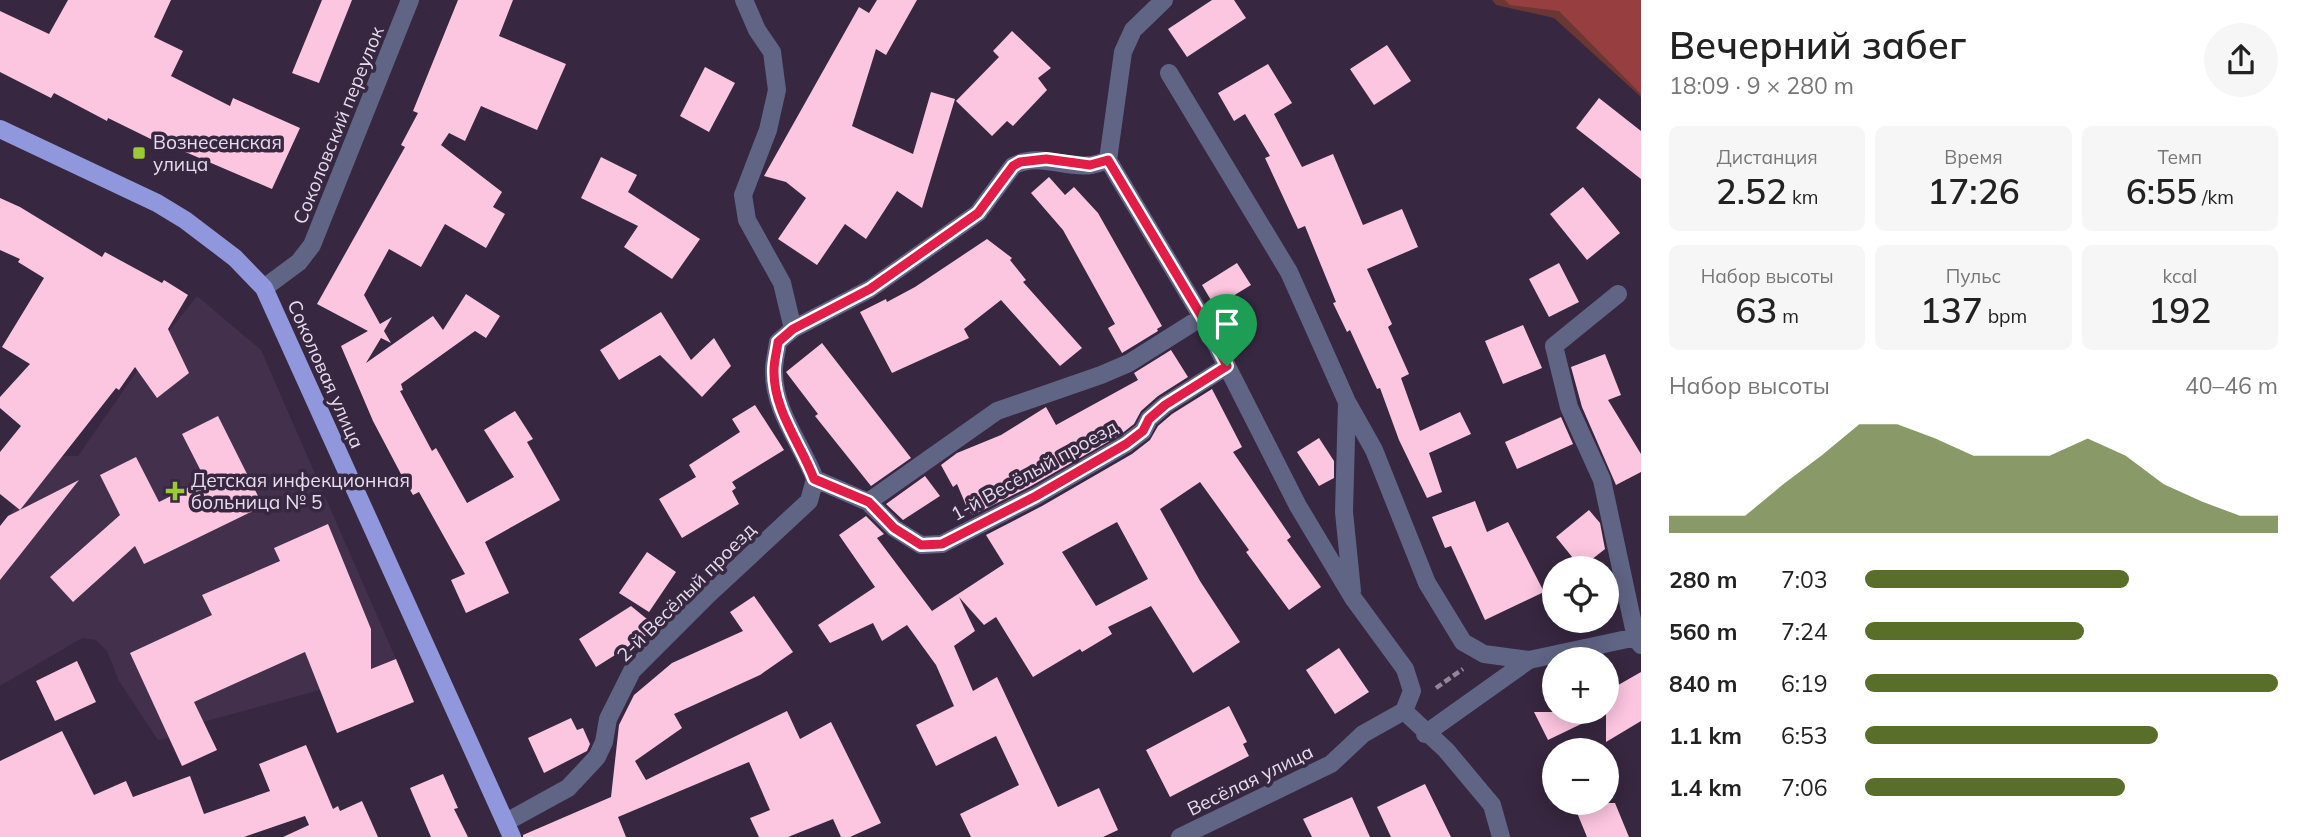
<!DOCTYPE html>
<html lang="ru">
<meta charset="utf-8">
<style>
:root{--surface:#fff;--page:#f6f6f6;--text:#222;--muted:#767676;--accent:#586e29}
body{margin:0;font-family:Mulish,sans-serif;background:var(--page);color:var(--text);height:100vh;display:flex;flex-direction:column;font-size:26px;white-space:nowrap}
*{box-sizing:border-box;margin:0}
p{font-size:23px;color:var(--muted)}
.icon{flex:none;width:38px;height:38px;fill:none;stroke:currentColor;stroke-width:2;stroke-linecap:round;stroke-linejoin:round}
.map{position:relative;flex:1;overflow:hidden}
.side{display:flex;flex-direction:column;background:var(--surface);width:665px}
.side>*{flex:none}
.buttons{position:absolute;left:1542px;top:556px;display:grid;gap:14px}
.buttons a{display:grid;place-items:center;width:77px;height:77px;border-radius:50%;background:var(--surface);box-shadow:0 4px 18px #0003;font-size:35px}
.pin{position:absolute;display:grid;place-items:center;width:60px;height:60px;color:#fff;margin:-72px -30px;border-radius:50% 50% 50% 0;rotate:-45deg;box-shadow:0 0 7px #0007}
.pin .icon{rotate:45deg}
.round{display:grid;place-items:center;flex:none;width:74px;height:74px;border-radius:37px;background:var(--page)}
.overview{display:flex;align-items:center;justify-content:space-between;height:119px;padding:0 28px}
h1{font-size:38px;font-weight:600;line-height:52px}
.metrics{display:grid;grid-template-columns:repeat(3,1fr);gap:10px;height:119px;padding:7px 28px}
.metrics div{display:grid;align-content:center;border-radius:10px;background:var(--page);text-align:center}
.metrics b{font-size:35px;font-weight:600}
.metrics small{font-size:19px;font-weight:400}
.metrics p{font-size:19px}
.chart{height:196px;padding:14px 28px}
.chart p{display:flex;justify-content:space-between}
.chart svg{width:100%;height:126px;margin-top:7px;fill:var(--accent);opacity:.7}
ul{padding:0 28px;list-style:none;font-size:23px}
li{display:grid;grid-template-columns:112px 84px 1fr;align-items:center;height:52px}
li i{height:18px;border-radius:9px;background:var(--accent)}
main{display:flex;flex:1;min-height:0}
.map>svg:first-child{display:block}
.built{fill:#43304d}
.green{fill:#6a3735}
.forest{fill:#973f40}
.building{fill:#fcc5e0;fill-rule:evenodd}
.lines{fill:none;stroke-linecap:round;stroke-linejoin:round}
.path{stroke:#94879b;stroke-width:4.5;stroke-dasharray:7 3.5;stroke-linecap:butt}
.minor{stroke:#606485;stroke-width:18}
.major{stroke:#9097dc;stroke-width:18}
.route-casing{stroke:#fff;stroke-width:14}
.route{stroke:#e11d48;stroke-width:9}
.poi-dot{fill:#9bcb32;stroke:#372740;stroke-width:2.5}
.labels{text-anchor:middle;stroke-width:7;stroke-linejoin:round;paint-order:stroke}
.street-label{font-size:19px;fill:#e7dded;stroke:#372740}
.poi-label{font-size:19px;fill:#e7dded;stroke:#372740;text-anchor:start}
</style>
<main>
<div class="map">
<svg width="1641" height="837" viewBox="0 0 1641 837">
<rect width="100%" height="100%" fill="#372740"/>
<!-- built -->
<path class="built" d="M197,296L261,350L396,659L320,690L203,722L169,738L158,740L119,681L107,651L96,640L82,638L0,686V526L56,456H78L137,371Z"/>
<!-- green -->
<path class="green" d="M1492,0H1641V97L1554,18L1496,5Z"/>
<!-- forest -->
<path class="forest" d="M1505,0H1641V94L1559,11L1510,5Z"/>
<!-- building -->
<path class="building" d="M68,0H171L154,37L183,51L171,76L230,106L233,98L300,128L272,189L162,142L161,144L108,118L107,121L54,93L51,98L0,72V11L49,34Z
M322,0H352L319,83L292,73Z
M458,0H513L499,36L566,64L537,130L481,106L465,141L449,133L441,145L502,192L493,207L505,214L486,248L445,224L421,267L389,249L364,295L380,324L392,317L384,331L391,343L381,338L366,363L433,316L443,330L466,294L500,316L486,338L475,331L401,384L403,390L400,391L432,451L436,448L467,503L514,477L484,430L515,411L533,439L527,442L560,500L485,542L509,593L466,613L451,580L465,574L419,492L413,495L402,476L373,421L341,346L368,331L317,304L405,147L401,145L418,113L413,111Z
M877,0H917L886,55L876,49L852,126L913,154L931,92L955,99L922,208L897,191L866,239L845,224L817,265L778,239L806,198L786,182L764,176L859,7L869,13Z
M1212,0H1234L1246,18L1187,57L1168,29Z
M1012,31L1051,68L1038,78L1047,90L1013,126L1007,121L992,136L956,101L999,57L993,51Z
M1387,45L1411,81L1374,105L1350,69Z
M1268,64L1292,103L1274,114L1302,167L1333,154L1363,225L1402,209L1418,247L1367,269L1392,324L1388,327L1409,374L1401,378L1420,431L1460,412L1471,434L1429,453L1442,492L1427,498L1399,440L1380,388L1377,389L1350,330L1347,332L1333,303L1336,302L1305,226L1298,229L1265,158L1270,156L1245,114L1234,121L1218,93Z
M705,67L735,83L709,132L680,116Z
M1599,98L1641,131V179L1576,128Z
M601,157L637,175L628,192L700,239L672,279L624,247L638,226L581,198Z
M1049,177L1065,195L1074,187L1098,213L1162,326L1157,329L1158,331L1122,353L1108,328L1115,324L1063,230L1031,193Z
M1583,187L1620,233L1587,260L1550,214Z
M0,198L20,207L102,257L105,252L162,283L164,280L188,295L168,329L189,373L157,398L135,367L119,390L116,388L20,510L0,494V452L21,426L0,408V397L30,364L2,347L44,278L18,262L20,259L0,250Z
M987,239L1012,258L1010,260L1026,280L1023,282L1082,348L1060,366L1001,300L964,329L969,338L892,373L860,312L886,299L887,302L915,287Z
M1237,263L1251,285L1215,307L1202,285Z
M1559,263L1579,302L1549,317L1529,279Z
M661,312L691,360L714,338L731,366L702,397L660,355L619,380L600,350Z
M1523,325L1542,368L1503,384L1485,341Z
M822,343L911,458L871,486L815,416L818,414L786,372Z
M1171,350L1188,377L1158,396L1141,411L1134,424L1120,435L1031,486L973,515L968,510L957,484L953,487L941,465L957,453L1001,435L1046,407L1056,425L1138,380L1134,373Z
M1605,354L1621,395L1608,400L1641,454V472L1616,485L1582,407L1571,367Z
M1212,389L1242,447L1233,452L1291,537L1287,540L1321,587L1289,610L1246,552L1249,550L1200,482L1160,509L1200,581L1240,642L1193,673L1151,606L1108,627L1112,634L1082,652L1080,649L1033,677L996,617L984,625L959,597L975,631L954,646L973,691L997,677L1058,807L1099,788L1118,830L1103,837H971L960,814L1019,785L996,736L936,766L916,725L954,706L936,665L907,625L882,641L873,623L830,643L818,625L875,587L839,535L866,516L884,534L877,538L932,611L1004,564L986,535L1042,506L1132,454L1150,440L1158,426L1172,414ZM1117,522L1148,579L1096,606L1062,552Z
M755,405L784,450L732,482L736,488L732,491L739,504L682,538L659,499L696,477L689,465L740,432L732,419Z
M218,416L263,506L144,564L135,546L73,602L50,577L120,515L100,475L136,457L159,502L205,479L182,434Z
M1561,417L1573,444L1517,469L1505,442Z
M1319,438L1334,461V478L1319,486L1297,452Z
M925,476L940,496L903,520L886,504Z
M79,480L23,551L0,580V526L8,516Z
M1475,501L1487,532L1508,522L1544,592L1485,620L1451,546L1445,548L1432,517Z
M1589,510L1600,523L1605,549L1581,568L1556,537Z
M328,524L371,629V669L396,659L414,702L337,733L305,652L194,702L217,750L182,766L130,653L212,615L202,595L280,561L274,548Z
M647,552L676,572L649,612L619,593Z
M754,596L793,652L760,675L674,714L682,728L635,761L646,780L787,711L800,739L831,722L881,823L850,837H841L833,819L788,837H759L750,818L770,810L749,762L618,817L626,837H523V835L611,797L619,725L634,695L672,663L743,631L730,612Z
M631,606L658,628L596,667L579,639Z
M1339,648L1369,692L1335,714L1306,670Z
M77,661L96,702L55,721L36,681Z
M1641,672V721L1606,742V692Z
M1229,706L1247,742L1243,744L1249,756L1170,797L1146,750Z
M1534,712H1606L1548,740Z
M571,718L577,730L583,728L590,744L587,751L544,773L528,738Z
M62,731L94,795L126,781L133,797L190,776L204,814L270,791L259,764L306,745L333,809L338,806L340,811L362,801L378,837H283L309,825L305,816L244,837H0V761Z
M443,774L458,808L454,809L468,837H431L410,788Z
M1425,784L1451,837H1391L1377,807Z
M1352,797L1370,837H1312L1303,819Z
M1573,803H1615L1629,837H1587Z"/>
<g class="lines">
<!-- path -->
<path class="path" d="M1436,688L1463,669"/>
<!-- minor -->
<path class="minor" d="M744,0L757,30L772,52L777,90L768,130L743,195L747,220L782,283L793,329
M1169,73L1289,272L1347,402L1344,512L1352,591
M1108,160L1202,317L1298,506L1353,598L1405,669L1412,691L1404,711
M1108,160L1123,52L1133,30L1164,0
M264,288L299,262L312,245L410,0
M1618,294L1554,346L1569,407L1602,480L1636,638L1641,645
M1347,402L1374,450L1427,583L1463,642L1484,654L1529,660
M815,479C801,443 773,410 774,370C774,361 777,351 778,342L793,329L870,289L978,213L1013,166C1039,152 1065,169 1091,165C1097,164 1103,162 1108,160
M815,479L868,502L894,528L921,545L942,544L1036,496L1126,444L1143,431L1149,419L1165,405L1227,366
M868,502L997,411L1101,375L1129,363L1202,317
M1404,711L1446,750L1492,805L1501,837
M1425,734L1529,660L1641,636
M506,822L568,788L597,757L604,742L608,719L632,671L709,594L809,501L815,479
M1180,837L1331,764L1363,734L1404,711"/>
<!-- major -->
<path class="major" d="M0,129L157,203L185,220L235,258L264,288L512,837"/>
</g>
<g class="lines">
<!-- route casing -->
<g class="route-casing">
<path id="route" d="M1046,159L1090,165L1108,160L1202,317L1227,366L1165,405L1149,419L1143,431L1126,444L1036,496L942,544L921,545L894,528L869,502L814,479C801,444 773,410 774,370C774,361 777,351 778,342L793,329L870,289L978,213L1013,166L1020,162Z"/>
</g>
<!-- route -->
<use href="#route" class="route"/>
</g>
<!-- markers -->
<g class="poi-dot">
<rect x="132" y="146" width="14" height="14" rx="3.5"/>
<path d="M171.5 480.5h7v7h7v7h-7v7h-7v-7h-7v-7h7z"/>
</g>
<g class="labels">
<!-- street labels -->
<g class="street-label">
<text transform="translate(338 125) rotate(-68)" y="7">Соколовский переулок</text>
<text transform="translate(326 374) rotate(66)" y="7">Соколовая улица</text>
<text transform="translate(1034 470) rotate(-29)" y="7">1-й Весёлый проезд</text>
<text transform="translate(686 592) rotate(-45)" y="7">2-й Весёлый проезд</text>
<text transform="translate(1250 780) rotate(-26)" y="7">Весёлая улица</text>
</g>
<!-- poi labels -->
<g class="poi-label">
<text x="153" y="149">Вознесенская<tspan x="153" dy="22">улица</tspan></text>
<text x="191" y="487">Детская инфекционная<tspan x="191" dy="22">больница № 5</tspan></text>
</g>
</g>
</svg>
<div class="buttons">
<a><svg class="icon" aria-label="locate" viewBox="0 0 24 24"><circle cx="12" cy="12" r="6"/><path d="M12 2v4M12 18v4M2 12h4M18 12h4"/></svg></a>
<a>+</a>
<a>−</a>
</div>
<div class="pin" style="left:1227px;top:366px;background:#1e9e55"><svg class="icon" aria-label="arrive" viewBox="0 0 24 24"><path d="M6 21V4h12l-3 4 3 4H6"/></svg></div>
</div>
<section class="side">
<div class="overview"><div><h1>Вечерний забег</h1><p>18:09 · 9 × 280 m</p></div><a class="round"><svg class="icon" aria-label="share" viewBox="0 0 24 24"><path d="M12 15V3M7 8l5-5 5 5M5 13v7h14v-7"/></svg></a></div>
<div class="metrics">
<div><p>Дистанция</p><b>2.52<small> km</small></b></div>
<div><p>Время</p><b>17:26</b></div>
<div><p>Темп</p><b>6:55<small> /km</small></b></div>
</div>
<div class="metrics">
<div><p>Набор высоты</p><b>63<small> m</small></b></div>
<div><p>Пульс</p><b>137<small> bpm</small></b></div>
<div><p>kcal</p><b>192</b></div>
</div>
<div class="chart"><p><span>Набор высоты</span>40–46 m</p>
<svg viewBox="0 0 160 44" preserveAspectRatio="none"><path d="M0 44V38L10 38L20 38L30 27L40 17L50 6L60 6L70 11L80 17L90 17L100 17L110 11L120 17L130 27L140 33L150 38L160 38V44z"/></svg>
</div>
<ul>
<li><b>280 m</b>7:03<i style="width:64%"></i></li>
<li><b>560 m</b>7:24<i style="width:53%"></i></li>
<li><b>840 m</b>6:19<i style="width:100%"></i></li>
<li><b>1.1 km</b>6:53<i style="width:71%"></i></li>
<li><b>1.4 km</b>7:06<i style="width:63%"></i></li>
</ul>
</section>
</main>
